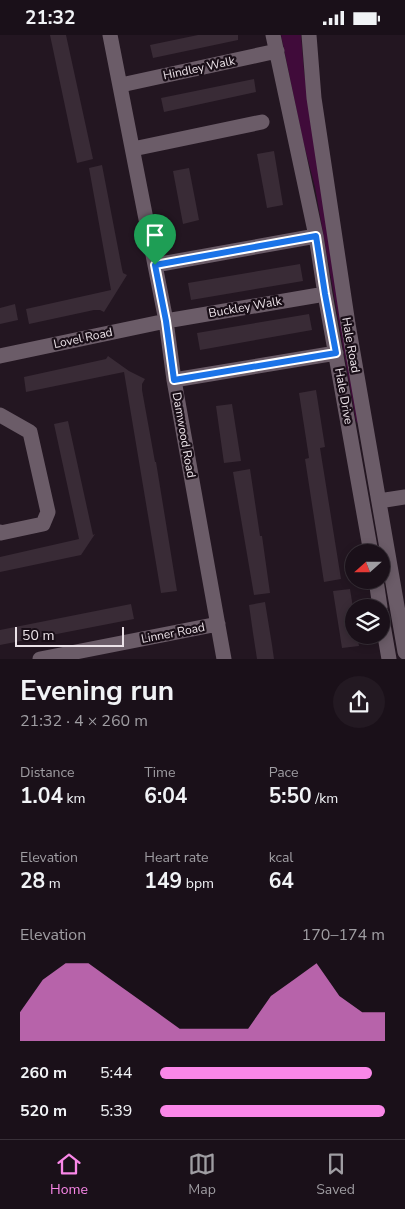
<!DOCTYPE html>
<meta charset="utf-8">
<style>
:root{--surface:#1a1019;--page:#231922;--text:#f1f3f6;--muted:#9f9da2;--line:#383038;--accent:#fa87e8}
body{margin:0;font-family:"Nunito Sans",sans-serif;background:var(--page);color:var(--text);height:100vh;display:flex;flex-direction:column;font-size:19px;white-space:nowrap}
*{box-sizing:border-box;margin:0}
p{font-size:16px;color:var(--muted)}
.icon{flex:none;width:28px;height:28px;fill:none;stroke:currentColor;stroke-width:2;stroke-linecap:round;stroke-linejoin:round}
.map{position:relative;height:624px;overflow:hidden}
.details{display:flex;flex-direction:column;background:var(--surface);flex:1}
.details>*{flex:none}
.needle{width:32px;rotate:249deg}
.controls{position:absolute;left:345px;top:509px;display:grid;gap:10px}
.controls a{display:grid;place-items:center;width:45px;height:45px;border-radius:50%;background:var(--surface);box-shadow:0 2px 8px #0003,0 0 0 1px var(--line);font-size:25px}
.scale{position:absolute;left:15px;bottom:12px;width:109px;box-sizing:border-box;padding-left:5px;border:2px solid #ebe2e8;border-top:0;font-size:14px;line-height:18px;white-space:nowrap;color:#ebe2e8;-webkit-text-stroke:4px #190e17;paint-order:stroke}
.pin{position:absolute;display:grid;place-items:center;width:42px;height:42px;color:#fff;margin:-51px -21px;border-radius:50% 50% 50% 0;rotate:-45deg;box-shadow:0 0 5px #0007}
.pin .icon{rotate:45deg}
.round{display:grid;place-items:center;flex:none;width:52px;height:52px;border-radius:26px;background:var(--page)}
.head{display:flex;align-items:center;justify-content:space-between;height:85px;padding:0 20px}
h1{font-size:28px;font-weight:700;line-height:38px}
.figures{display:grid;grid-template-columns:repeat(3,1fr);gap:8px;height:85px;padding:5px 20px}
.figures div{display:grid;align-content:center}
.figures b{font-size:21px;font-weight:700}
.figures small{font-size:14px;font-weight:400}
.figures p{font-size:14px}
.chart{height:140px;padding:10px 20px}
.chart p{display:flex;justify-content:space-between}
.chart svg{width:100%;height:90px;margin-top:5px;fill:var(--accent);opacity:.7}
ul{padding:0 20px;list-style:none;font-size:16px}
li{display:grid;grid-template-columns:80px 60px 1fr;align-items:center;height:38px}
li i{height:12px;border-radius:6px;background:var(--accent)}
.status{display:flex;justify-content:space-between;align-items:center;height:35px;padding:0 25px;background:var(--surface);direction:ltr}
.status svg{height:14px;fill:currentColor}
.tab-bar{display:flex;justify-content:space-around;align-items:center;height:70px;border-top:1px solid var(--line);background:var(--surface);font-size:14px;color:var(--muted)}
.tab-bar a{display:grid;justify-items:center;gap:2px}
.tab-bar .on{color:var(--accent)}
.map>svg:first-child{display:block}
.green{fill:#400b3a}
.building{fill:#392b36}
.lines{fill:none;stroke-linecap:round;stroke-linejoin:round}
.minor{stroke:#6b5c68;stroke-width:15}
.route-casing{stroke:#fff;stroke-width:10}
.route{stroke:#1a73e8;stroke-width:6}
.labels{text-anchor:middle;stroke-width:4.5;stroke-linejoin:round;paint-order:stroke}
.street-label{font-size:12px;fill:#ebe2e8;stroke:#190e17}
</style>
<div class="status"><b>21:32</b><svg viewBox="0 0 49 12"><path d="M0 12V9h3v3zM5 12V6h3v6zM10 12V3h3v9zM15 12V0h3v12zM26 1h20v11H26zM47 4h2v5h-2z"/></svg></div>
<div class="map">
<svg width="405" height="624" viewBox="0 0 405 624">
<rect width="100%" height="100%" fill="#231621"/>
<!-- green -->
<path class="green" d="M281,0H301L304,36L361,392L356,386L315,152L303,106Z"/>
<!-- building -->
<path class="building" d="M50,0H66L93,124L77,128Z
M198,0H238V5L153,23L150,10Z
M254,44L256,57L164,77L161,63Z
M274,116L283,170L267,173L257,119Z
M102,130L122,234L123,238L127,240L104,277L100,275H94L29,289L26,274L111,255L89,133Z
M189,133L199,185L183,189L173,136Z
M300,229L303,246L191,265L188,248Z
M15,269L18,285L0,289V273Z
M309,279L312,295L200,315L197,298Z
M108,321L129,336L145,344L142,349V355L155,427H156L177,556L161,558L124,337L26,357L24,342L106,324Z
M316,355L325,412L320,413L341,544L324,547L305,424L309,423L299,358Z
M232,369L241,426L224,428L216,371Z
M68,386L93,500L95,499L81,520L0,537V522L79,504L54,389Z
M250,434L260,501H262L270,558L254,560L233,437Z
M350,554L354,579V600H357L359,611L342,613L333,556Z
M265,567L272,610L274,624H257L253,598L249,570Z
M131,569L134,584L0,610V595Z"/>
<g class="lines">
<!-- minor -->
<path class="minor" d="M110,0L155,230L166,286L174,345L224,624
M273,0L316,201L325,259L371,518
M309,0L314,63L348,289L405,617
M121,50L277,16
M133,114L262,87
M155,230L316,201
M0,321L166,286L325,259
M174,345L336,318
M0,380L30,397L48,477L43,489L1,498L0,497
M379,466L405,462
M376,545L380,572
M381,578L389,624
M40,624L218,589"/>
</g>
<g class="lines">
<!-- route casing -->
<g class="route-casing">
<path id="route" d="M316,201L325,259L336,318L174,345L166,286L155,230Z"/>
</g>
<!-- route -->
<use href="#route" class="route"/>
</g>
<g class="labels">
<!-- street labels -->
<g class="street-label">
<text transform="translate(199 33) rotate(-12)" y="4">Hindley Walk</text>
<text transform="translate(245 272) rotate(-10)" y="4">Buckley Walk</text>
<text transform="translate(83 303) rotate(-12)" y="4">Lovel Road</text>
<text transform="translate(351 310) rotate(80)" y="4">Hale Road</text>
<text transform="translate(344 361) rotate(80)" y="4">Hale Drive</text>
<text transform="translate(184 400) rotate(80)" y="4">Damwood Road</text>
<text transform="translate(173 598) rotate(-11)" y="4">Linner Road</text>
</g>
</g>
</svg>
<div class="controls">
<a><svg class="needle" viewBox="-14 -14 28 28"><path d="M0-13l5 13h-10z" fill="#e53935"/><path d="M0 13l5-13h-10z" fill="#9f9da2"/></svg></a>
<a><svg class="icon" aria-label="layers" viewBox="0 0 24 24"><path d="M12 4l9 5-9 5-9-5zM3 14l9 5 9-5"/></svg></a>
</div>
<div class="scale">50 m</div>
<div class="pin" style="left:155px;top:230px;background:#1e9e55"><svg class="icon" aria-label="arrive" viewBox="0 0 24 24"><path d="M6 21V4h12l-3 4 3 4H6"/></svg></div>
</div>
<section class="details">
<div class="head"><div><h1>Evening run</h1><p>21:32 · 4 × 260 m</p></div><a class="round"><svg class="icon" aria-label="share" viewBox="0 0 24 24"><path d="M12 15V3M7 8l5-5 5 5M5 13v7h14v-7"/></svg></a></div>
<div class="figures">
<div><p>Distance</p><b>1.04<small> km</small></b></div>
<div><p>Time</p><b>6:04</b></div>
<div><p>Pace</p><b>5:50<small> /km</small></b></div>
</div>
<div class="figures">
<div><p>Elevation</p><b>28<small> m</small></b></div>
<div><p>Heart rate</p><b>149<small> bpm</small></b></div>
<div><p>kcal</p><b>64</b></div>
</div>
<div class="chart"><p><span>Elevation</span>170–174 m</p>
<svg viewBox="0 0 160 44" preserveAspectRatio="none"><path d="M0 44V30L10 14L20 6L30 6L40 14L50 22L60 30L70 38L80 38L90 38L100 38L110 22L120 14L130 6L140 22L150 30L160 30V44z"/></svg>
</div>
<ul>
<li><b>260 m</b>5:44<i style="width:94%"></i></li>
<li><b>520 m</b>5:39<i style="width:100%"></i></li>
</ul>
</section>
<nav class="tab-bar">
<a class="on"><svg class="icon" aria-label="home" viewBox="0 0 24 24"><path d="M3 11l9-7 9 7M6 9v11h12V9"/></svg>Home</a>
<a><svg class="icon" aria-label="map" viewBox="0 0 24 24"><path d="M3 6l6-2 6 2 6-2v14l-6 2-6-2-6 2zM9 4v14M15 6v14"/></svg>Map</a>
<a><svg class="icon" aria-label="saved" viewBox="0 0 24 24"><path d="M7 4h10v16l-5-4-5 4z"/></svg>Saved</a>
</nav>
